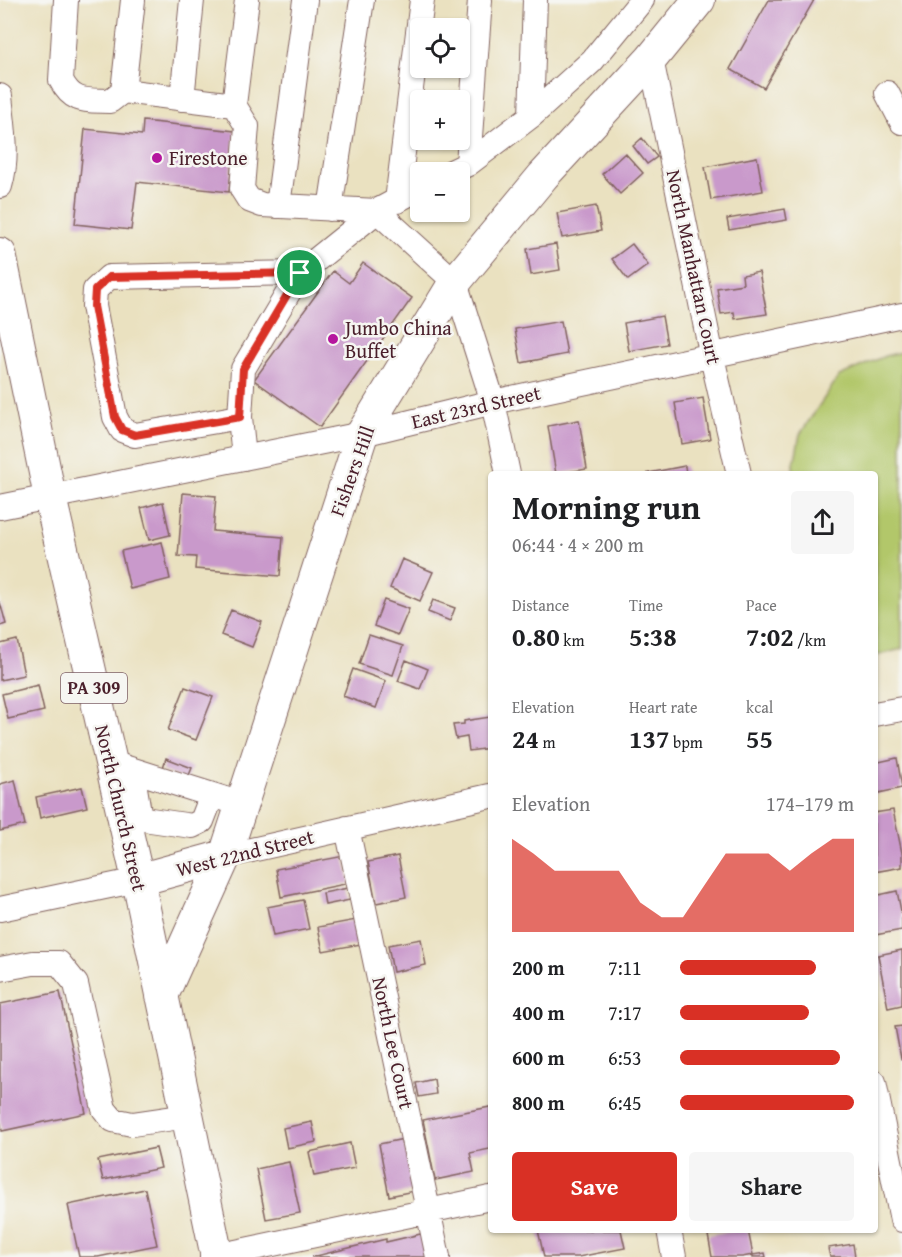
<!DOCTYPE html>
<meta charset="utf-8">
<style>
:root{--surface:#fff;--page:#f6f6f6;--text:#202124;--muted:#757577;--accent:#d93025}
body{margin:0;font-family:"Gentium Book Plus",serif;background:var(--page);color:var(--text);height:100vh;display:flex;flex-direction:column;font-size:22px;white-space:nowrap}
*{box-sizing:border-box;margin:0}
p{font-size:20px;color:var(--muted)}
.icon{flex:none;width:33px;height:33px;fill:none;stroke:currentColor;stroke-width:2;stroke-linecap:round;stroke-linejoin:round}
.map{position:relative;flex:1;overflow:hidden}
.sheet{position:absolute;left:488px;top:471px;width:390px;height:762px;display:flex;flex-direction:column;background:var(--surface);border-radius:6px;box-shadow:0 2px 4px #0004}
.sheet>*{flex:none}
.tools{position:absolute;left:410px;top:18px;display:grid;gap:12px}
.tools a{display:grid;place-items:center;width:60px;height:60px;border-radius:6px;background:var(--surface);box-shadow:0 2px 4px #0004;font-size:30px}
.pin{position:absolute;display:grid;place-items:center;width:51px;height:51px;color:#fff;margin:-26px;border:3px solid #fff;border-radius:50%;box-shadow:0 2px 6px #0007}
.round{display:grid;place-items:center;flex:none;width:63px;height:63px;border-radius:6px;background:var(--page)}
.summary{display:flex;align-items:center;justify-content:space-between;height:102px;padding:0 24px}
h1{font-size:33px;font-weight:700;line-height:45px}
.metrics{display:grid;grid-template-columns:repeat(3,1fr);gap:9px;height:102px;padding:6px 24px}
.metrics div{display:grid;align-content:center}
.metrics b{font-size:26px;font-weight:700}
.metrics small{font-size:16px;font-weight:400}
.metrics p{font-size:16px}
.chart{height:168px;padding:12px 24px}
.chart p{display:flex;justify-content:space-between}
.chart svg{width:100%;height:108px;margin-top:6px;fill:var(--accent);opacity:.7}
.primary-button{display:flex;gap:12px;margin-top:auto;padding:12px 24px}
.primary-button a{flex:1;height:69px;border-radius:6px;background:var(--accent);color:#fff;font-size:24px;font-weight:700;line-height:69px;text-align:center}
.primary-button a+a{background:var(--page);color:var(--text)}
ul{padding:0 24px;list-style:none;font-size:20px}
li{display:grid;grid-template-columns:96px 72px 1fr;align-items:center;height:45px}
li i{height:15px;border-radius:8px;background:var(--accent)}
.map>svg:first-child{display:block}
.green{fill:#b2c76b;stroke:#7e734b;stroke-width:1.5}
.building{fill:#c999cb}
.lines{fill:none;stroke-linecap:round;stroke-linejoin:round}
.minor-casing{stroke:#82635f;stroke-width:26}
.major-casing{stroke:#82635f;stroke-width:34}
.minor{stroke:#fff;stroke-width:24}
.major{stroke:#fff;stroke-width:32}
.route-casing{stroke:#fff;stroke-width:12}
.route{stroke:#d93025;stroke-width:8}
.poi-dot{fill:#b5179e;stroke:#f6f6f2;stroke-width:2}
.labels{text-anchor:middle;stroke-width:5;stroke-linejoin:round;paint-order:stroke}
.shield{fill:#f6f6f2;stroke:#7e6067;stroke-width:1.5}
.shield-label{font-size:18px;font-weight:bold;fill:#4a1f2b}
.poi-label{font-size:20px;fill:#4a1f2b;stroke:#f6f6f2;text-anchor:start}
.street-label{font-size:20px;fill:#4a1f2b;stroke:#f6f6f2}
</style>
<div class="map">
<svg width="902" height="1257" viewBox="0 0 902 1257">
<rect width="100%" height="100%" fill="#f6f6f2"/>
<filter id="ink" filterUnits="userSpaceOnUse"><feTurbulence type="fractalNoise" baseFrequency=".0167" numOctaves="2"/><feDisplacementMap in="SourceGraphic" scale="12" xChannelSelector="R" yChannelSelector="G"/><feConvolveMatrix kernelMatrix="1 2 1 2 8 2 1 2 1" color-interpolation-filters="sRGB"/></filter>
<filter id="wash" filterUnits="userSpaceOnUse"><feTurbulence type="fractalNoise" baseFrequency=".008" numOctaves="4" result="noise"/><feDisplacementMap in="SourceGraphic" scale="24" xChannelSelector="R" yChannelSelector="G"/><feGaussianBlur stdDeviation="1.35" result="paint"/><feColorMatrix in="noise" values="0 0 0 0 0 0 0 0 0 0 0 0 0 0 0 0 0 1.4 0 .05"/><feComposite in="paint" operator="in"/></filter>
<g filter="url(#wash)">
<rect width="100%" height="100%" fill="#eae1c0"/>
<!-- green -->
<path class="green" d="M902,352V649L875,656L874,474H792L800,434L839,376L885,356Z"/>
<g id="blocks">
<!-- building -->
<path class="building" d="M769,0H814L764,88L730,69Z
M143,121L235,131L229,192L137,182L131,230L75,224L85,129L142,135Z
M642,138L657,157L647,164L633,146Z
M625,153L643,173L620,194L602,174Z
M757,157L763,191L711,200L705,167Z
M596,206L601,231L562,238L557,213Z
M785,209L787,220L729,230L727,219Z
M556,244L560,270L531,275L527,249Z
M632,244L648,265L628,280L612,259Z
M363,263L412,298L320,427L254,380L333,271L349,283Z
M759,272L767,314L735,319L734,312L721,314L717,288L743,284L742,275Z
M662,316L667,344L629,351L624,323Z
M561,321L567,354L521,363L515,329Z
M703,398L710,439L682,444L675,403Z
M579,420L587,469L556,474L548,426Z
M685,466L686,474H648V473Z
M183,493L216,496L213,531L283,537L280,576L195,569L196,557L178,556Z
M163,502L170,535L149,540L141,508Z
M162,542L170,579L130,589L121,551Z
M402,559L433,572L420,601L390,588Z
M384,600L409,609L398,635L374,626Z
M433,600L455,608L450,621L428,612Z
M0,602L6,624L0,626Z
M231,610L262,622L252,647L221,635Z
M369,635L403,646L393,675L359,664Z
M17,640L24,675L0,680V644Z
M406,660L428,669L420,689L398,681Z
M353,669L386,681L376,708L343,696Z
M38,685L44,711L8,719L2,694Z
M185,687L213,697L196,740L168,730Z
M490,717V748L469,751L467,737L456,739L453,725L464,724V721Z
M166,758L192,768L187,780L162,771Z
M897,758L902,788L874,794V763Z
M15,780L25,825L0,831V784Z
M82,787L87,807L40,818L36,797Z
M893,810L902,853V867L874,872V813Z
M344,856L350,883L281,897L276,869Z
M398,856L406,897L376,903L368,862Z
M348,888L350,900L325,905L323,893Z
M897,891L902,916V930L875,935L874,896Z
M303,900L309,929L273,936L267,907Z
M356,920L361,944L323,951L318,927Z
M421,939L426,965L393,972L388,945Z
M902,950V1005L888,1008L878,955Z
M60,992L86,1113L2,1131L0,1120V1004Z
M902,1026V1059H901L895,1027Z
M434,1079L436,1094L419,1097L416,1083Z
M490,1107V1149L470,1153L474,1172L435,1180L423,1120Z
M312,1122L316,1142L287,1148L283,1128Z
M404,1139L414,1191L389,1196L379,1144Z
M350,1143L355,1168L314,1176L309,1152Z
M156,1148L161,1168L103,1180L98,1160Z
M289,1162L300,1213L266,1219L256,1169Z
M145,1189L157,1245L98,1257H79L68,1205Z
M538,1230H621L625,1248L578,1257H544Z
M735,1230H748L753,1255L765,1253L766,1257H753V1255L742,1257H712L708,1235Z
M425,1233L430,1257H312L386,1239V1242Z
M853,1244L855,1257H830L828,1248Z"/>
</g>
</g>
<g filter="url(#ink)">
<use href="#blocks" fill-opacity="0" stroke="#82635f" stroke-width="1.5"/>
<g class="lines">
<!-- minor casing -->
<g class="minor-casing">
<path id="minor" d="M66,0L61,80C73,104 87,100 110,101L123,91L234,105
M247,0L234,105L247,126L242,189L249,200L262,205L377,211
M651,59L712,357L739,474
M123,91L133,0
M887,93L902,122
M0,96C3,126 9,156 0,186
M182,99L192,0
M531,116L535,0
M468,164L480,0
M451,172L468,164L531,116L592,61L642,0
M420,188L377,211L455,282L493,402L508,474
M397,201L422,0
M278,206L305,0
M330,209L362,0
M240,417L135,435L122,430L115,417L94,306L95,290L109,277L300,273
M244,458L240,417L243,369L300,273L377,211
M0,507L362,434L493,402L902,315
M874,714L902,709
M111,763L241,804
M132,770L140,818
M123,816L192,826L202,821L212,795
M347,828L438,1257
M225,856L490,796
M0,909L138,880
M0,969L33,963H59L76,984L104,1109L113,1120L132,1124L187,1116
M874,1082L902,1220
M669,1230L674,1257
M212,1257L490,1198"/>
</g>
<!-- major casing -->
<g class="major-casing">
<path id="major" d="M0,254L50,497L138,880L217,1257
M138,880L225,856
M162,996L225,856L362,434L455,282L543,176L651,59L699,0"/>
</g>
<!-- minor -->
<use href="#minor" class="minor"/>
<!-- major -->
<use href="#major" class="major"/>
</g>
</g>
<g class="lines" filter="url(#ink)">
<!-- route casing -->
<g class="route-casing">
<path id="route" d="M300,273L243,369L240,417L135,435L122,430L115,417L94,306L95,290L109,277Z"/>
</g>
<!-- route -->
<use href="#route" class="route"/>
</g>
<!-- markers -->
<g class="poi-dot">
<circle cx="157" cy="158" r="6"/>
<circle cx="333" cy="339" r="6"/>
</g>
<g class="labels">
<!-- shield labels -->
<rect class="shield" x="61" y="673" width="66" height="30" rx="4.5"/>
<g class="shield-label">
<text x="94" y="694">PA 309</text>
</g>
<!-- poi labels -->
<g class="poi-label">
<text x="169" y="165">Firestone</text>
<text x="345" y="335">Jumbo China<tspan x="345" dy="23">Buffet</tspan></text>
</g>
<!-- street labels -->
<g class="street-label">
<text transform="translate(694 267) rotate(78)" y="7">North Manhattan Court</text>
<text transform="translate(476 407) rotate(-13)" y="7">East 23rd Street</text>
<text transform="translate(352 471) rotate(-70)" y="7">Fishers Hill</text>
<text transform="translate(121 808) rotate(77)" y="7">North Church Street</text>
<text transform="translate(245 853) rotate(-14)" y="7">West 22nd Street</text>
<text transform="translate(393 1043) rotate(78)" y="7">North Lee Court</text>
</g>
</g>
</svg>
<div class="tools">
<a><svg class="icon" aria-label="locate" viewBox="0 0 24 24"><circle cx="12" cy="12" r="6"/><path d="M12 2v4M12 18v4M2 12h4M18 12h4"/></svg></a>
<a>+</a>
<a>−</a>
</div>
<div class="pin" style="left:300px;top:273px;background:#1e9e55"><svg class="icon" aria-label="arrive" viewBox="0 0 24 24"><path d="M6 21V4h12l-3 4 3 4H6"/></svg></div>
<section class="sheet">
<div class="summary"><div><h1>Morning run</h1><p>06:44 · 4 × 200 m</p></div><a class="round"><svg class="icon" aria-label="share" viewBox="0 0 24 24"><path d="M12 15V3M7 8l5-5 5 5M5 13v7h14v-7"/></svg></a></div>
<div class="metrics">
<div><p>Distance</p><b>0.80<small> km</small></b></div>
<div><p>Time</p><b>5:38</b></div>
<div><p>Pace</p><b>7:02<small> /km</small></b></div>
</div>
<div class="metrics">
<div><p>Elevation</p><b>24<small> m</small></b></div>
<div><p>Heart rate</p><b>137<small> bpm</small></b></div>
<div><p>kcal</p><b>55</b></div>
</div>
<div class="chart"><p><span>Elevation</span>174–179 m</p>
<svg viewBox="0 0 160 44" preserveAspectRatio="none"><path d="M0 44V6L10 12L20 19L30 19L40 19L50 19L60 32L70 38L80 38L90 25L100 12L110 12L120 12L130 19L140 12L150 6L160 6V44z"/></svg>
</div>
<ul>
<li><b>200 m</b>7:11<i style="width:78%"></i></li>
<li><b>400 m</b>7:17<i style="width:74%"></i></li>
<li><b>600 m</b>6:53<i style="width:92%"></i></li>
<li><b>800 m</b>6:45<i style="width:100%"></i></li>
</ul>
<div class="primary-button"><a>Save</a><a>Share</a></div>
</section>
</div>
